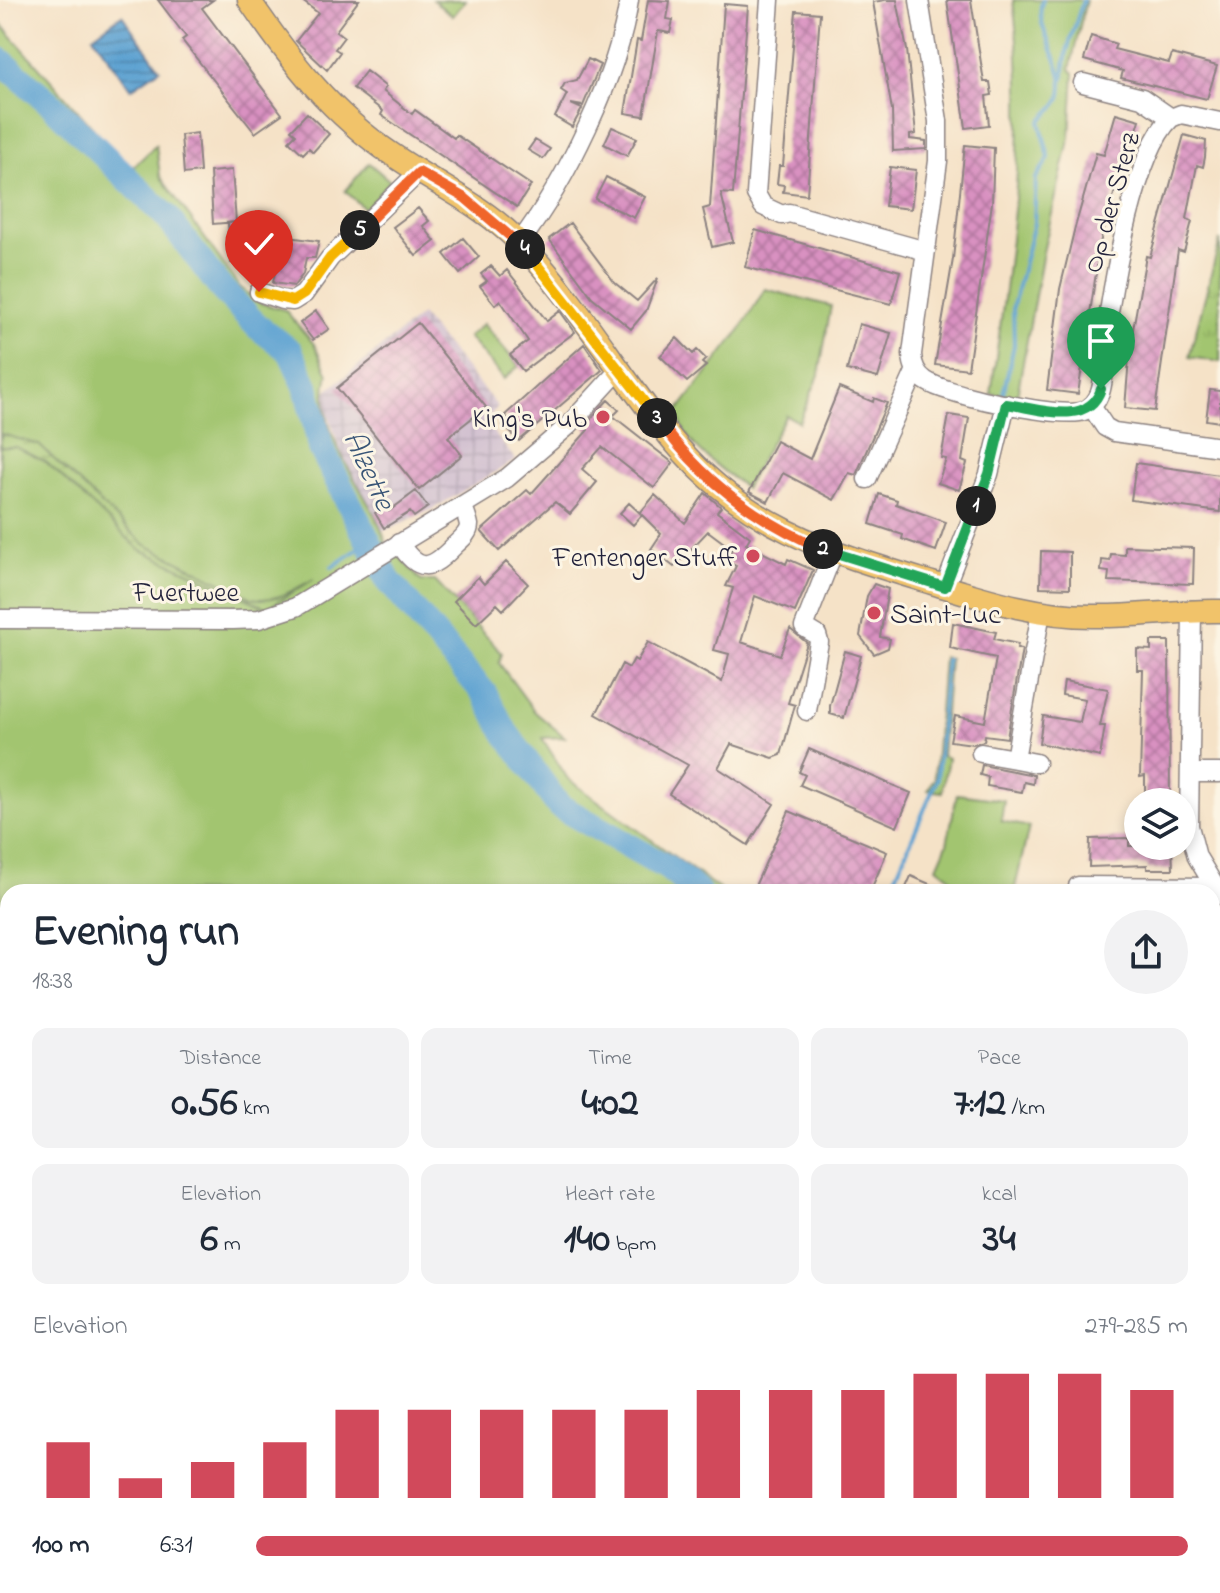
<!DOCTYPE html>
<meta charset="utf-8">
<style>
:root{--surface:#fff;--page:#f2f2f3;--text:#1f2937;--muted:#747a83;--accent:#d1495b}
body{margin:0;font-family:"Indie Flower",sans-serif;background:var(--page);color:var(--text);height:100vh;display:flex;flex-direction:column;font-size:30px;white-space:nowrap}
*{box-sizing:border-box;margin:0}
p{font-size:26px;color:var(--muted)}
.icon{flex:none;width:44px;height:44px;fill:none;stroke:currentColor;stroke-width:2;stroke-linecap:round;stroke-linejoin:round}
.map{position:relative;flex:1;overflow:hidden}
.drawer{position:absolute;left:0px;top:884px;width:1220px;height:710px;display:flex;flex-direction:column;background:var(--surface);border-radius:24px 24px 0 0;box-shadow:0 4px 12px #0003}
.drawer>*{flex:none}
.fabs{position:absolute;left:1124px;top:788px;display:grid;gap:16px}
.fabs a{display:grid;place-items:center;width:72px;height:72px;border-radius:50%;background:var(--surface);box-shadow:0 4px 12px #0003;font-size:40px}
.pin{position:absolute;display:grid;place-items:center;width:68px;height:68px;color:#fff;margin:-82px -34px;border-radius:50% 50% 50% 0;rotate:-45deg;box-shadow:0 0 8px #0007}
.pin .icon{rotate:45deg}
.km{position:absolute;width:40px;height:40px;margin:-20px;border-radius:50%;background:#222;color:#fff;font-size:22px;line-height:40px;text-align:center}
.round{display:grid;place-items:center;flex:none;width:84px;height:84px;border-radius:42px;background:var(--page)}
.summary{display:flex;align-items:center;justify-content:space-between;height:136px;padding:0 32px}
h1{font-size:44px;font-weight:800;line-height:60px}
.stats{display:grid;grid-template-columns:repeat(3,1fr);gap:12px;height:136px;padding:8px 32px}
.stats div{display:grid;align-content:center;border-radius:16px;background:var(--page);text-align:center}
.stats b{font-size:40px;font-weight:800}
.stats small{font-size:22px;font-weight:400}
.stats p{font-size:22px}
.chart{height:224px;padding:16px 32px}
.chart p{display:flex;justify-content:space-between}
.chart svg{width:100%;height:144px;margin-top:8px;stroke:var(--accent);stroke-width:6}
ul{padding:0 32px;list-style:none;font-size:26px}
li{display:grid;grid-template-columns:128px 96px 1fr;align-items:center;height:60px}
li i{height:20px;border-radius:10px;background:var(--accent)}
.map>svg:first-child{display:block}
.industrial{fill:url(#industrial-grid)}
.green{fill:#a2c56f;stroke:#627455;stroke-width:2}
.wetland{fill:url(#wetland-marsh);stroke:#627455;stroke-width:2}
.park{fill:url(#park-tufts);stroke:#627455;stroke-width:2}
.water{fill:url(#water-rules);stroke:#3f6286;stroke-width:2}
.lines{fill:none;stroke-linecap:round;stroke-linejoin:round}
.stream{stroke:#5ca1d1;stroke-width:4}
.river{stroke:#5ca1d1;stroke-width:26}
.building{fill:url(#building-cross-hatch)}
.minor-casing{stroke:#8c8281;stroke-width:21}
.major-casing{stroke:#8c8281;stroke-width:25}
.minor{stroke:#fff;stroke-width:18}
.major{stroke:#f1c36a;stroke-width:22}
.split-1-casing{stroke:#fff;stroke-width:16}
.split-2-casing{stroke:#fff;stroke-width:16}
.split-3-casing{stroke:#fff;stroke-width:16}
.split-4-casing{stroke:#fff;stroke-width:16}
.split-5-casing{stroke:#fff;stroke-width:16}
.split-6-casing{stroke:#fff;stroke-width:16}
.split-1{stroke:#22a559;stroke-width:10}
.split-2{stroke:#22a559;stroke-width:10}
.split-3{stroke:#f0652b;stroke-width:10}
.split-4{stroke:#f5b400;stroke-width:10}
.split-5{stroke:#f0652b;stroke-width:10}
.split-6{stroke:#f5b400;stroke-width:10}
.poi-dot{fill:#d1495b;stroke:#fcf5e5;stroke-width:3}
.labels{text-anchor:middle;stroke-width:6;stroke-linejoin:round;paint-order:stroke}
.street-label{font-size:28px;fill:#22223b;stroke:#fcf5e5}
.poi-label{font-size:28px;fill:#22223b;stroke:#fcf5e5;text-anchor:end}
.water-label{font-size:30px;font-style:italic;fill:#395577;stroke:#fcf5e5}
</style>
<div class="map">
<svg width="1220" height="1593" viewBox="0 0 1220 1593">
<defs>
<pattern id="industrial-grid" width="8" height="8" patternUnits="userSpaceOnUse" patternTransform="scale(2)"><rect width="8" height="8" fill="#cfbdcf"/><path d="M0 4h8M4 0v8" fill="none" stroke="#b1a2b3"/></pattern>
<pattern id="wetland-marsh" width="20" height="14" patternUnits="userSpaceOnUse" patternTransform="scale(2)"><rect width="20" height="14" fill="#a2c56f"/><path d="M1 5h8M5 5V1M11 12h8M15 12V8" fill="none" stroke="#8ba961"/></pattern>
<pattern id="park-tufts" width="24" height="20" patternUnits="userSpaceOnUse" patternTransform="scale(2)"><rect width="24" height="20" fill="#a2c56f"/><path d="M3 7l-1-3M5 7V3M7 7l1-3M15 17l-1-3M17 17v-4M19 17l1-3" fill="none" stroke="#8ba961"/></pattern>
<pattern id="water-rules" width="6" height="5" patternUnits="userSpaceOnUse" patternTransform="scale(2)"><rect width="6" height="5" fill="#5ca1d1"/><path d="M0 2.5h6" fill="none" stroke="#4c83ab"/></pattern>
<pattern id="building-cross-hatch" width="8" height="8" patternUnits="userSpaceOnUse" patternTransform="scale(2)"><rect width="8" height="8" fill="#d991c1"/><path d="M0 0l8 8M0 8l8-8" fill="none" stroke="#b0769e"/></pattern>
</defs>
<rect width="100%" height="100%" fill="#fcf5e5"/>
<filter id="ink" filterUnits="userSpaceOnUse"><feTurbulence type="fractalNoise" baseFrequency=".0125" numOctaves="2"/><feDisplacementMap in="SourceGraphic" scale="16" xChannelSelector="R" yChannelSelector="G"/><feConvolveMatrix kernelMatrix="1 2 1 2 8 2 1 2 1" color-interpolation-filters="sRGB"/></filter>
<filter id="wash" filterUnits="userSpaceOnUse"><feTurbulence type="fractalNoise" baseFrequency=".006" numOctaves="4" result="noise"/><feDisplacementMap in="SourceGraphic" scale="32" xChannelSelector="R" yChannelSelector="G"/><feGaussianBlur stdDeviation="1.8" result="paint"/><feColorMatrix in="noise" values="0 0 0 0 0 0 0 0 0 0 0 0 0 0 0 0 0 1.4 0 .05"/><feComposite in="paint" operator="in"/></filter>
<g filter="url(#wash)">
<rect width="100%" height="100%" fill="#f5e2c7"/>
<!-- industrial -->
<path class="industrial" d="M421,315L498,407L484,421L516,460L431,510L383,531L346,468L322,395Z"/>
<!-- green -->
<path class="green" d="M433,0H466L453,16Z
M1013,0H1086L1070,69L1074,73L1070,136L1043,252L1017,396L991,394C1009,263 1030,132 1013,0Z
M0,23L130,170L156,145L160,176L240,287L260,303L285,310L314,344L328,374C310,440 378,495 389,555L399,556L421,581H435L502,653L499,663L535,712L565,737L542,738L568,779L723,892H8V1586H1212V1336L1220,1338V1593H0Z
M369,163L390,181L365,209L345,191Z
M765,289L831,306L819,375L799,422L786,415L745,488C722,469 680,443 678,411L741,329Z
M483,324L519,366L504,379L468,337Z
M943,657L949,658L942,756L948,758L942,792L928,790L934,779Z
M957,794L1004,800L1001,821L1029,827L1014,892H947L950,877L937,867L947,844Z
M1212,1024L1220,1030V1313L1212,1311Z"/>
<!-- wetland -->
<path class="wetland" d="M2,434L39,445L144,544L252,598C276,603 293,590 314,579L267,608L139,549L46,462L16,447H0Z"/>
<!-- park -->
<path class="park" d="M1220,240V362L1189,357Z"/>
<!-- water -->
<path class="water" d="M122,15L160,69L131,89L93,36Z"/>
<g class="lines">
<!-- stream -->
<path class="stream" d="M1063,79L1067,51L1083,0
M1003,395L1014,345L1013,306L1034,223L1036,178L1049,158L1040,122C1046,113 1056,109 1060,98C1071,66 1030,26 1043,0
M332,567L367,543
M889,892L937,780L946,659
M734,1593L745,1586"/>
<!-- river -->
<path class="river" d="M0,60L52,105L167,217L219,286L258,327L290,351L306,386L321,448L388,580L484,693L506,733L559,806L668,868L698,892"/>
</g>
<g id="blocks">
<!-- building -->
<path class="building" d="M158,0H213L202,8L282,114L255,133L182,40L186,37Z
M301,0H359L336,31L344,37L335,49L340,52L327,70L296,41L318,13Z
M648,0L670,1L667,19L673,20L670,33L658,31L644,116L625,113L637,40L641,41Z
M885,0H897L907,50L916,134L910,135V139L926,141V149L893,151L892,110L873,2Z
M947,0H971L984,82H990L992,95L986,96L989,125L966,128Z
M724,4L748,6L733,194L721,193L733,242L712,247L703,209L710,207Z
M796,11L820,13L807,195L783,192L784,185L777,184L779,166H783Z
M1091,36L1116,44L1114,49L1169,63L1172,54L1217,66L1207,99L1121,78L1123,71L1084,60Z
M588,59L600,65L583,106L571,104L582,109L572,127L555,117L567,94L561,90L565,83L577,80Z
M366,71L386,87L383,91L412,114L415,110L454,138L456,135L531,185L517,207L381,115L383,111L353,88Z
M307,113L329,134L313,152L309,148L303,154L289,141L296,134L291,130Z
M1116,113L1140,120L1135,136L1131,135L1129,142L1101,239L1078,394L1047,390L1060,289L1074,231L1096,153L1104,155Z
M612,127L637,138L627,156L604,144Z
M197,133L200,172L184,174L181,135Z
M1184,135L1206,141L1205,157L1203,167L1197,165L1187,219L1192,221L1184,252L1178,250L1155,411L1125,408L1130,346L1146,256L1150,257Z
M535,140L550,149L543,159L528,150Z
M965,145L994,148L992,203L968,369L935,365L953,259Z
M890,167L916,170L911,209L885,206Z
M232,170L236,222L213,224L210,172Z
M606,177L645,197L634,218L595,199Z
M418,208L429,221L423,226L435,241L416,256L393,227Z
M279,219L280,236L319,241L315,258H306L303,274L294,286L273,283L277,261L231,263L228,223Z
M570,223L615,283L637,301L658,278L646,311L631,329L592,297L549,239Z
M755,230L900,271L891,304L745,267Z
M463,238L479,257L460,274L444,254Z
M491,266L500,276L507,270L547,321L560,311L575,332L523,371L510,355L528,341L500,300L495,305L480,286L487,281L481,274Z
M316,311L329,329L313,340L300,323Z
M418,323L486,407L448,437L462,455L419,490L337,388Z
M859,324L891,333L878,378L847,370Z
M677,338L693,354L697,350L706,359L702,363L706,366L687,382L660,356Z
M584,344L602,370L519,441L503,425L509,420L505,415Z
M839,388L873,402L874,398L887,403L856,475L849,473L834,500L783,473L768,502L749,492L776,441L810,459Z
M1210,390L1220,391V422L1206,420Z
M608,400L619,410L613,416L673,463L654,488L602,447L582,469L597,482L570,514L555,502L499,551L481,531L527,490L531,494L588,430L584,426Z
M949,415L969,418L962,461L967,463L959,490L938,483L946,459L941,458Z
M1136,463L1220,475V512L1131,500Z
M416,491L428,507L414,517L410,512L384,528L375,513L386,507L389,511Z
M705,493L721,507L717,512L750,537L746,544L786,564L788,559L813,570L795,612L755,596L741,642L780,655L790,629L807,643L788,703L795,705L781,755L773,758L731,744L718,768L774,804L748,845L669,794L688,765L596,714L622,664L629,668L634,659L637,661L648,642L722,682L729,654L714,650L733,588L726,586L736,566L725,561L732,549L708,531L674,567L651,549L661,534L642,515L633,525L620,513L629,503L640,513L655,495L685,523Z
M879,494L897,500L896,504L946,522L936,551L902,539L903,535L870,524Z
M1125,546L1194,548L1193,584L1108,581L1109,572L1101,571L1102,560L1110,561L1111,554L1125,555Z
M1041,551L1070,552V588L1040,587Z
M506,562L528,584L503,610L497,604L476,624L454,601L478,577L484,584Z
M874,584L888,589L880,637L890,639L888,648L874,654L860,636L867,596Z
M953,623L996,632L994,639L1018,644L1017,648L1022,649L1007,738L985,735L984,741L973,744L950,741L955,716L985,722L996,658L950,648Z
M1151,641H1169L1170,802H1145V776L1140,777L1143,670H1137V649L1151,650Z
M845,651L861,656L844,718L830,714V706Z
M1064,681L1108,689L1100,726H1105L1100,757L1039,743L1043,716L1080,722L1085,699L1062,695Z
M809,749L911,793L897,827L800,785L805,775L799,772Z
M982,765L1034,775L1033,784L1024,782L1022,792L987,786L988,777L980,775Z
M789,811L887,852L870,892H768L755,886Z
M1129,838V846H1172L1173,869H1147V865L1089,867L1090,839Z
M911,876L948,892H904Z"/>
</g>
</g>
<g filter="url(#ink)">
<use href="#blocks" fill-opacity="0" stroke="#8c8281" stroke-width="2"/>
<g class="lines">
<!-- minor casing -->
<g class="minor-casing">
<path id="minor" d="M770,0L756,194L763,206L782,215L789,213L926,251
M919,0L938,121V161L912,354C913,384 939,387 964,395C984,401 1067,418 1084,411C1091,408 1097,401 1100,393C1106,374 1104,352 1106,333C1113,282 1135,152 1171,118
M1083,83L1142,98L1171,118L1181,114L1220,122
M520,242C565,183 619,74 629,0
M259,292L282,300L293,301L304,294L330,258L419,172
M1091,406L1105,427L1114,432L1220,447
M867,479L915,372
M399,543C419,573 430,571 454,546C460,540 469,534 469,525C468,519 465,512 463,506
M945,587L989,474L1006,404
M1192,610L1189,826L1197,857L1220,895
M0,619L233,620L259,619L296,607L507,478L568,426L620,369
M807,711L819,642L817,635L804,627L833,553
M981,753L1015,759L1041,612
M1015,759L1036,763
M1190,773H1220
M1078,886L1213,887"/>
</g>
<!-- major casing -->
<g class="major-casing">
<path id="major" d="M249,0C290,60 331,114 393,155C435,184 481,204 518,241C578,301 620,378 675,443C746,528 830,552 932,583C985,599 1036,616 1092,616C1135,617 1177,610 1220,611"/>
</g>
<!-- minor -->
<use href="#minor" class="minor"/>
<!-- major -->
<use href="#major" class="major"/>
</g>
</g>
<g class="lines" filter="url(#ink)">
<!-- split-1 casing -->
<g class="split-1-casing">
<path id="split-1" d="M976,506L989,474L1006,404C1037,408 1088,428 1101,389"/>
</g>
<!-- split-2 casing -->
<g class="split-2-casing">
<path id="split-2" d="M823,549L945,587L976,506"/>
</g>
<!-- split-3 casing -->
<g class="split-3-casing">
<path id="split-3" d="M657,418C700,479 755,520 823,549"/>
</g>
<!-- split-4 casing -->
<g class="split-4-casing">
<path id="split-4" d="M525,249L657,418"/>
</g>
<!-- split-5 casing -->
<g class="split-5-casing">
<path id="split-5" d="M360,230L419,172L465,198L525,249"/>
</g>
<!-- split-6 casing -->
<g class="split-6-casing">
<path id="split-6" d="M259,292L293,301L304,294L330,258L360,230"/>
</g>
<!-- split-1 -->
<use href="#split-1" class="split-1"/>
<!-- split-2 -->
<use href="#split-2" class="split-2"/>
<!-- split-3 -->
<use href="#split-3" class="split-3"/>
<!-- split-4 -->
<use href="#split-4" class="split-4"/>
<!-- split-5 -->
<use href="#split-5" class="split-5"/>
<!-- split-6 -->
<use href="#split-6" class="split-6"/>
</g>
<!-- markers -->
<g class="poi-dot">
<circle cx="603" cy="417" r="8"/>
<circle cx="753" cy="556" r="8"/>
<circle cx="874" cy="613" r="8"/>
</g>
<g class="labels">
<!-- street labels -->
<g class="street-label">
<text transform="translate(1110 202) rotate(-74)" y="10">Op der Sterz</text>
<text x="186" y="601">Fuertwee</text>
</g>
<!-- poi labels -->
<g class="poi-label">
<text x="587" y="427">King's Pub</text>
<text x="737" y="566">Fentenger Stuff</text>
<text x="890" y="623" text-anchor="start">Saint-Luc</text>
</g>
<!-- water labels -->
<g class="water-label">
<text transform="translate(370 470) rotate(65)" y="10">Alzette</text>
</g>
</g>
</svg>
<div class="fabs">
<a><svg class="icon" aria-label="layers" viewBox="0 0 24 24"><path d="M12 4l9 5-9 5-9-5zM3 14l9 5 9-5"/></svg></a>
</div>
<div class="pin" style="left:1101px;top:389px;background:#1e9e55"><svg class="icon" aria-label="arrive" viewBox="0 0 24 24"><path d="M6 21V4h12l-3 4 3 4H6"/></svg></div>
<div class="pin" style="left:259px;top:292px;background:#d93025"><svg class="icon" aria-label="check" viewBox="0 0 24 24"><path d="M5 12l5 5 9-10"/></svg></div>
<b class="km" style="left:976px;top:506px">1</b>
<b class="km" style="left:823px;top:549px">2</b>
<b class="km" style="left:657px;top:418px">3</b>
<b class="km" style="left:525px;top:249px">4</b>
<b class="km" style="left:360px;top:230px">5</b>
<section class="drawer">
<div class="summary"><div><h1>Evening run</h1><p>18:38</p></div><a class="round"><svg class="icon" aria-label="share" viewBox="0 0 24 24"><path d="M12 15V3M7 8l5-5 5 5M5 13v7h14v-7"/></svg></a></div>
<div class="stats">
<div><p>Distance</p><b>0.56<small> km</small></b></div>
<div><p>Time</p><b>4:02</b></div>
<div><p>Pace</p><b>7:12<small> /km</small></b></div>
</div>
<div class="stats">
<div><p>Elevation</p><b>6<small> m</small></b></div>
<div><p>Heart rate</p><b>140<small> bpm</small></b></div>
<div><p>kcal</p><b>34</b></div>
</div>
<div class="chart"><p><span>Elevation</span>279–285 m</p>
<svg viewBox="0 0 160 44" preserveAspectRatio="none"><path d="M5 44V27M15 44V38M25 44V33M35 44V27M45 44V17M55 44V17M65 44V17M75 44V17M85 44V17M95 44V11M105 44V11M115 44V11M125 44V6M135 44V6M145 44V6M155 44V11"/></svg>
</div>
<ul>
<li><b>100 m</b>6:31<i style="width:100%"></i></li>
</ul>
</section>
</div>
